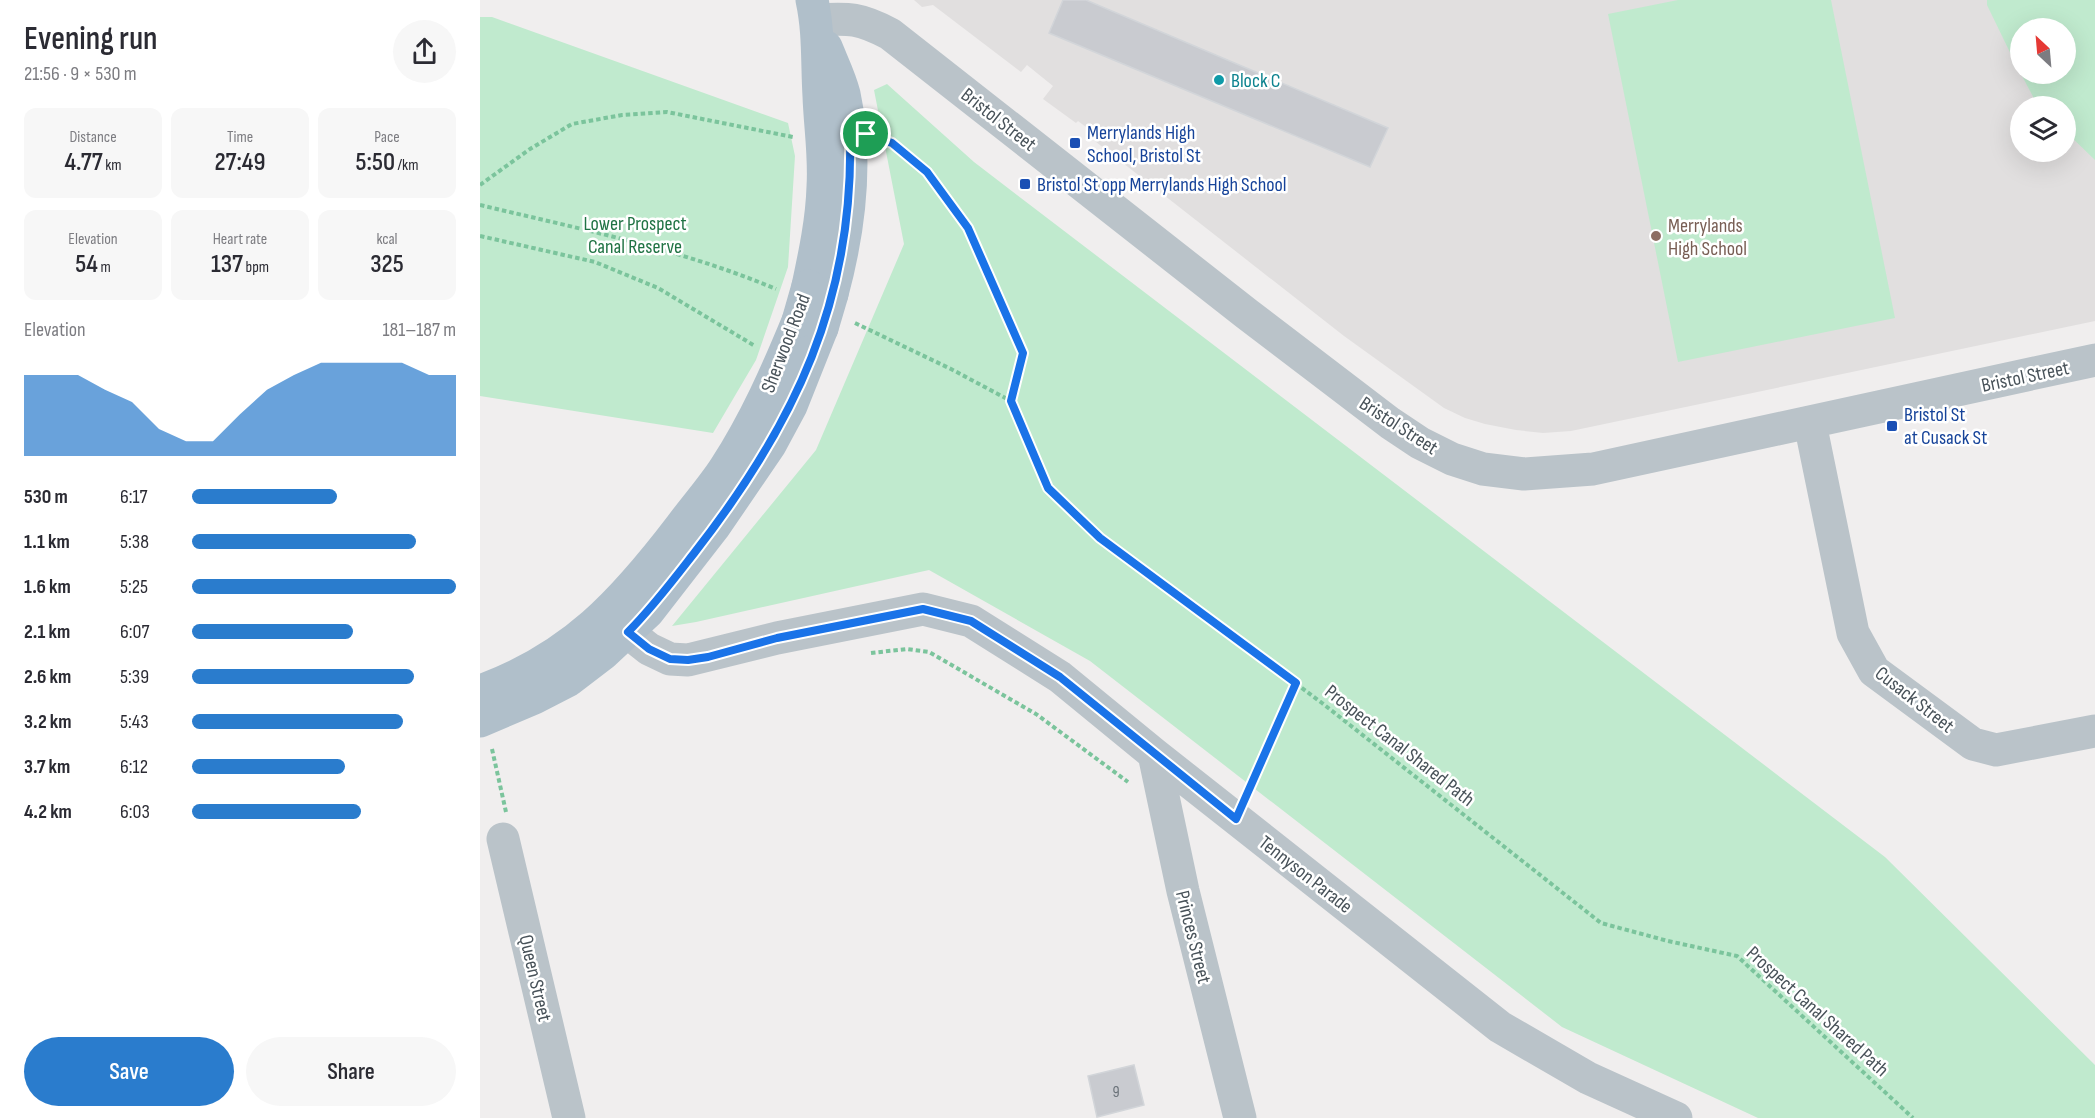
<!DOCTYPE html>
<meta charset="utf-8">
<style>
:root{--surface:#fff;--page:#f7f7f7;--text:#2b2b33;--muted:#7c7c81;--accent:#2a7ccd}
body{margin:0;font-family:"Sofia Sans Condensed",sans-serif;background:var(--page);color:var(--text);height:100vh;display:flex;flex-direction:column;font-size:22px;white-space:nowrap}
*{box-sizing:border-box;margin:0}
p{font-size:20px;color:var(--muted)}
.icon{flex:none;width:33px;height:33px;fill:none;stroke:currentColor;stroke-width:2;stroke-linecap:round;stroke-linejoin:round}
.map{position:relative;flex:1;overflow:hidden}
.side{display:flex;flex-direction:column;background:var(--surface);width:480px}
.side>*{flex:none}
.needle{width:39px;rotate:334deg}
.tools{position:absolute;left:1530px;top:18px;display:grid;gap:12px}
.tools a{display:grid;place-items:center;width:66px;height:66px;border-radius:50%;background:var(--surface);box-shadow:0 6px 24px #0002;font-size:30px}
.pin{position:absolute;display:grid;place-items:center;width:51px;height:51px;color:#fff;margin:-26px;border:3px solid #fff;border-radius:50%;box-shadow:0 2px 6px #0007}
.round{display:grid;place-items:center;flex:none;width:63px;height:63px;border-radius:32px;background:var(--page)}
.headline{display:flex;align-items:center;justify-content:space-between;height:102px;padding:0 24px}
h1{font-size:33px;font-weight:600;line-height:45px}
.stats{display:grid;grid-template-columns:repeat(3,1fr);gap:9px;height:102px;padding:6px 24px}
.stats div{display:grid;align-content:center;border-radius:12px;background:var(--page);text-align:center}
.stats b{font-size:26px;font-weight:600}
.stats small{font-size:16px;font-weight:400}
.stats p{font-size:16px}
.chart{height:168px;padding:12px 24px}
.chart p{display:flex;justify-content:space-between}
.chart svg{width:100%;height:108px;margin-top:6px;fill:var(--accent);opacity:.7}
.button{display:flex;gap:12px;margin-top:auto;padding:12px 24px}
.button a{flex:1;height:69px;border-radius:36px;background:var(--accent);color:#fff;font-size:24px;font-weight:600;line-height:69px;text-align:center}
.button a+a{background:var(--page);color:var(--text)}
ul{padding:0 24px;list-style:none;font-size:20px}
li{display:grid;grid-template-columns:96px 72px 1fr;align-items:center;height:45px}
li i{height:15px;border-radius:8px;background:var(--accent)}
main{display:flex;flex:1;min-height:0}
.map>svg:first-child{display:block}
.education{fill:#e1dfdf;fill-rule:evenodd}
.green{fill:#c0eace}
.building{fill:#c9cbd0;stroke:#d2d5d9;stroke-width:1.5}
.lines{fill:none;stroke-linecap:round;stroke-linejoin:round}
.path{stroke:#7bc49c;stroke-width:4;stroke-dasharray:4.5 3;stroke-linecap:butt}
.minor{stroke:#bac3c9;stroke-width:33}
.major{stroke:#b0bfca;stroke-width:33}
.major-bridge{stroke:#b0bfca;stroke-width:33}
.route-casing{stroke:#fff;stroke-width:12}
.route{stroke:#1a73e8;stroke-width:8}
.culture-dot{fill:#0f9aa8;stroke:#fff;stroke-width:2}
.transit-dot{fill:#1a4fb4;stroke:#fff;stroke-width:2}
.education-dot{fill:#8d6e63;stroke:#fff;stroke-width:2}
.labels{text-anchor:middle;stroke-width:5;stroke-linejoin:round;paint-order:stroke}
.number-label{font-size:16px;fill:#687077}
.culture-label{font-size:20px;fill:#0d838f;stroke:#fff;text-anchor:start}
.street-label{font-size:20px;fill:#485259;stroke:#fff}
.transit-label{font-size:20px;fill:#164399;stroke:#fff;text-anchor:start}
.park-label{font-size:20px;fill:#207344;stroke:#fff}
.education-label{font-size:20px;fill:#785e54;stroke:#fff;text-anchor:start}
</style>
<main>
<section class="side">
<div class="headline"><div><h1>Evening run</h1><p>21:56 · 9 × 530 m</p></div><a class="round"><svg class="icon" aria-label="share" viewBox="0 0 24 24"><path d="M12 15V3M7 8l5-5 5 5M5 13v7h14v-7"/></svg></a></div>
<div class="stats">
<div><p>Distance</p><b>4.77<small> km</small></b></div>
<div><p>Time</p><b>27:49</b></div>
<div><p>Pace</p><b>5:50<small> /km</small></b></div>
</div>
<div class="stats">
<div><p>Elevation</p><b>54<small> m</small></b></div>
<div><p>Heart rate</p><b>137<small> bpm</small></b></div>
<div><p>kcal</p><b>325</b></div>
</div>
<div class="chart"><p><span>Elevation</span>181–187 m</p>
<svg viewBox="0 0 160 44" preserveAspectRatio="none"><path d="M0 44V11L10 11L20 11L30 17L40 22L50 33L60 38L70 38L80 27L90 17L100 11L110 6L120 6L130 6L140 6L150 11L160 11V44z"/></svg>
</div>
<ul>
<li><b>530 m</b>6:17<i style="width:55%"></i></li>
<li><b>1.1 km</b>5:38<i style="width:85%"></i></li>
<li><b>1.6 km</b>5:25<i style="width:100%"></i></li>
<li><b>2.1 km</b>6:07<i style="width:61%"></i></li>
<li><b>2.6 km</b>5:39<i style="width:84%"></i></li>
<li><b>3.2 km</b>5:43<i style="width:80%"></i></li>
<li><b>3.7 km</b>6:12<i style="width:58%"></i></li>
<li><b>4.2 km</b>6:03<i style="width:64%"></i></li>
</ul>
<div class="button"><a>Save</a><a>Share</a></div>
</section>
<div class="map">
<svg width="1615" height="1118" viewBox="0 0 1615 1118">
<rect width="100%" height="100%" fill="#f0eeee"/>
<!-- education -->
<path class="education" d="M434,0H1615V321L1091,431L1063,433L1036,430L1005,424L985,418L964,408L864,336L611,138L614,133L598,121L596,123L563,99L573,86L547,65L541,72L453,5L442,7ZM1540,28H1586V74H1540ZM1540,106H1586V152H1540Z"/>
<!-- green -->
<path class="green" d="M1198,0H1351L1415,318L1198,362L1128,14Z
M1507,0H1615V160L1586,132V106H1558L1541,74H1586V28H1540V73L1507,5Z
M0,17H12L308,123L315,156L308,267L276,360L233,433L0,396Z
M407,84L494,162L537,195L1405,857L1615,1065V1118H1278L1082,1027L610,661L449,570L216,622L192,626L336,450L424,244L394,90Z"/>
<!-- building -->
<path class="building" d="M583,0H606L908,128L890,167L569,33Z
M654,1065L664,1105L617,1117L608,1076Z"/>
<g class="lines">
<!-- path -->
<path class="path" d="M400,139L412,143L447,172L488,228L543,353L531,401
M0,185L50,149L92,124L142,115L187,112L313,137
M0,205C100,229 201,249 296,289
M0,236L115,262L178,288L275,346
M375,323L471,369L531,401L568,488L620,538L842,703L1121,923L1188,941L1257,956L1433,1118
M391,653L427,649L449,652L556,714L648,782
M12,749L26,812
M768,792L816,683"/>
<!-- minor -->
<path class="minor" d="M336,20C370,18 380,18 410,34L767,314L910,423L940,443L972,459L1003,469L1044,474L1113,469L1615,360
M1330,423L1373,633L1394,671L1493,744L1516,750L1615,731
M126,615L169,649L190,659L208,660L297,638L443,609L491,621L580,677L674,754L1020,1027L1108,1078L1196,1118
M674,754L703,891L760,1118
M23,839L89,1118"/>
<!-- major -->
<path class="major" d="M346,47C352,62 360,78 364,94C378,160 369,231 352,294
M328,286C335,253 342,220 343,187C345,156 340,126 339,96C337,63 339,32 332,0
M0,691C92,658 143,602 201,526C215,507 232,488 245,468C275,422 297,372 318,321
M0,721L54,698L89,680L123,654L168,612L234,527L290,445L311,406L342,328"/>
<!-- major-bridge -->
<path class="major-bridge" d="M318,321L328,286
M342,328L352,294"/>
</g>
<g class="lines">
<!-- route casing -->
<g class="route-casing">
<path id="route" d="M386,134L412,143L447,172L488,228L543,353L531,401L568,488L620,538L816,683L756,819L580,677L491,621L443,609L297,638L228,657L208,660L190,659L169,649L148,632C173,607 194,579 215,552C315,424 374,300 370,135Z"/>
</g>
<!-- route -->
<use href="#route" class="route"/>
</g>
<!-- markers -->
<circle class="culture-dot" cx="739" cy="80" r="6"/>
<g class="transit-dot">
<rect x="589" y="137" width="12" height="12" rx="3"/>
<rect x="539" y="178" width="12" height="12" rx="3"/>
<rect x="1406" y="420" width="12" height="12" rx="3"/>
</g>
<circle class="education-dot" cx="1176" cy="236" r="6"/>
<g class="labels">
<!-- number labels -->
<g class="number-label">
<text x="636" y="1097">9</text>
</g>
<!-- culture labels -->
<g class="culture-label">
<text x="751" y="87">Block C</text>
</g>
<!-- street labels -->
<g class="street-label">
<text transform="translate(519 119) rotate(38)" y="7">Bristol Street</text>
<text transform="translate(305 343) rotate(-69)" y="7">Sherwood Road</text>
<text transform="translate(1545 376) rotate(-12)" y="7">Bristol Street</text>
<text transform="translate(919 425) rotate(33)" y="7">Bristol Street</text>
<text transform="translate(1435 699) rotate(38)" y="7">Cusack Street</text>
<text transform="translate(920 745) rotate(38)" y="7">Prospect Canal Shared Path</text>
<text transform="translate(826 874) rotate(38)" y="7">Tennyson Parade</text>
<text transform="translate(714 937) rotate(76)" y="7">Princes Street</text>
<text transform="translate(56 978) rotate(77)" y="7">Queen Street</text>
<text transform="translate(1338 1011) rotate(42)" y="7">Prospect Canal Shared Path</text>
</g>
<!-- transit labels -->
<g class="transit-label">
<text x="607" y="139">Merrylands High<tspan x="607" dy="23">School, Bristol St</tspan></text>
<text x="557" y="191">Bristol St opp Merrylands High School</text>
<text x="1424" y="421">Bristol St<tspan x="1424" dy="23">at Cusack St</tspan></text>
</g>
<!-- park labels -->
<g class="park-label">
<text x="155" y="230">Lower Prospect<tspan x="155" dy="23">Canal Reserve</tspan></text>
</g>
<!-- education labels -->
<g class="education-label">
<text x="1188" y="232">Merrylands<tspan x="1188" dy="23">High School</tspan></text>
</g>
</g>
</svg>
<div class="tools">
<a><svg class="needle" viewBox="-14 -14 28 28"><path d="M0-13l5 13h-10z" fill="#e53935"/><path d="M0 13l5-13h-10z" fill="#7c7c81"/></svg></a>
<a><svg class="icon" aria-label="layers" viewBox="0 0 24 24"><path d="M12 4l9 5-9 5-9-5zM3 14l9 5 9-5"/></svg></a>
</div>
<div class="pin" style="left:386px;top:134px;background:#1e9e55"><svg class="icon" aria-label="arrive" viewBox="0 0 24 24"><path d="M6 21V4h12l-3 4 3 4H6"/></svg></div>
</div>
</main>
